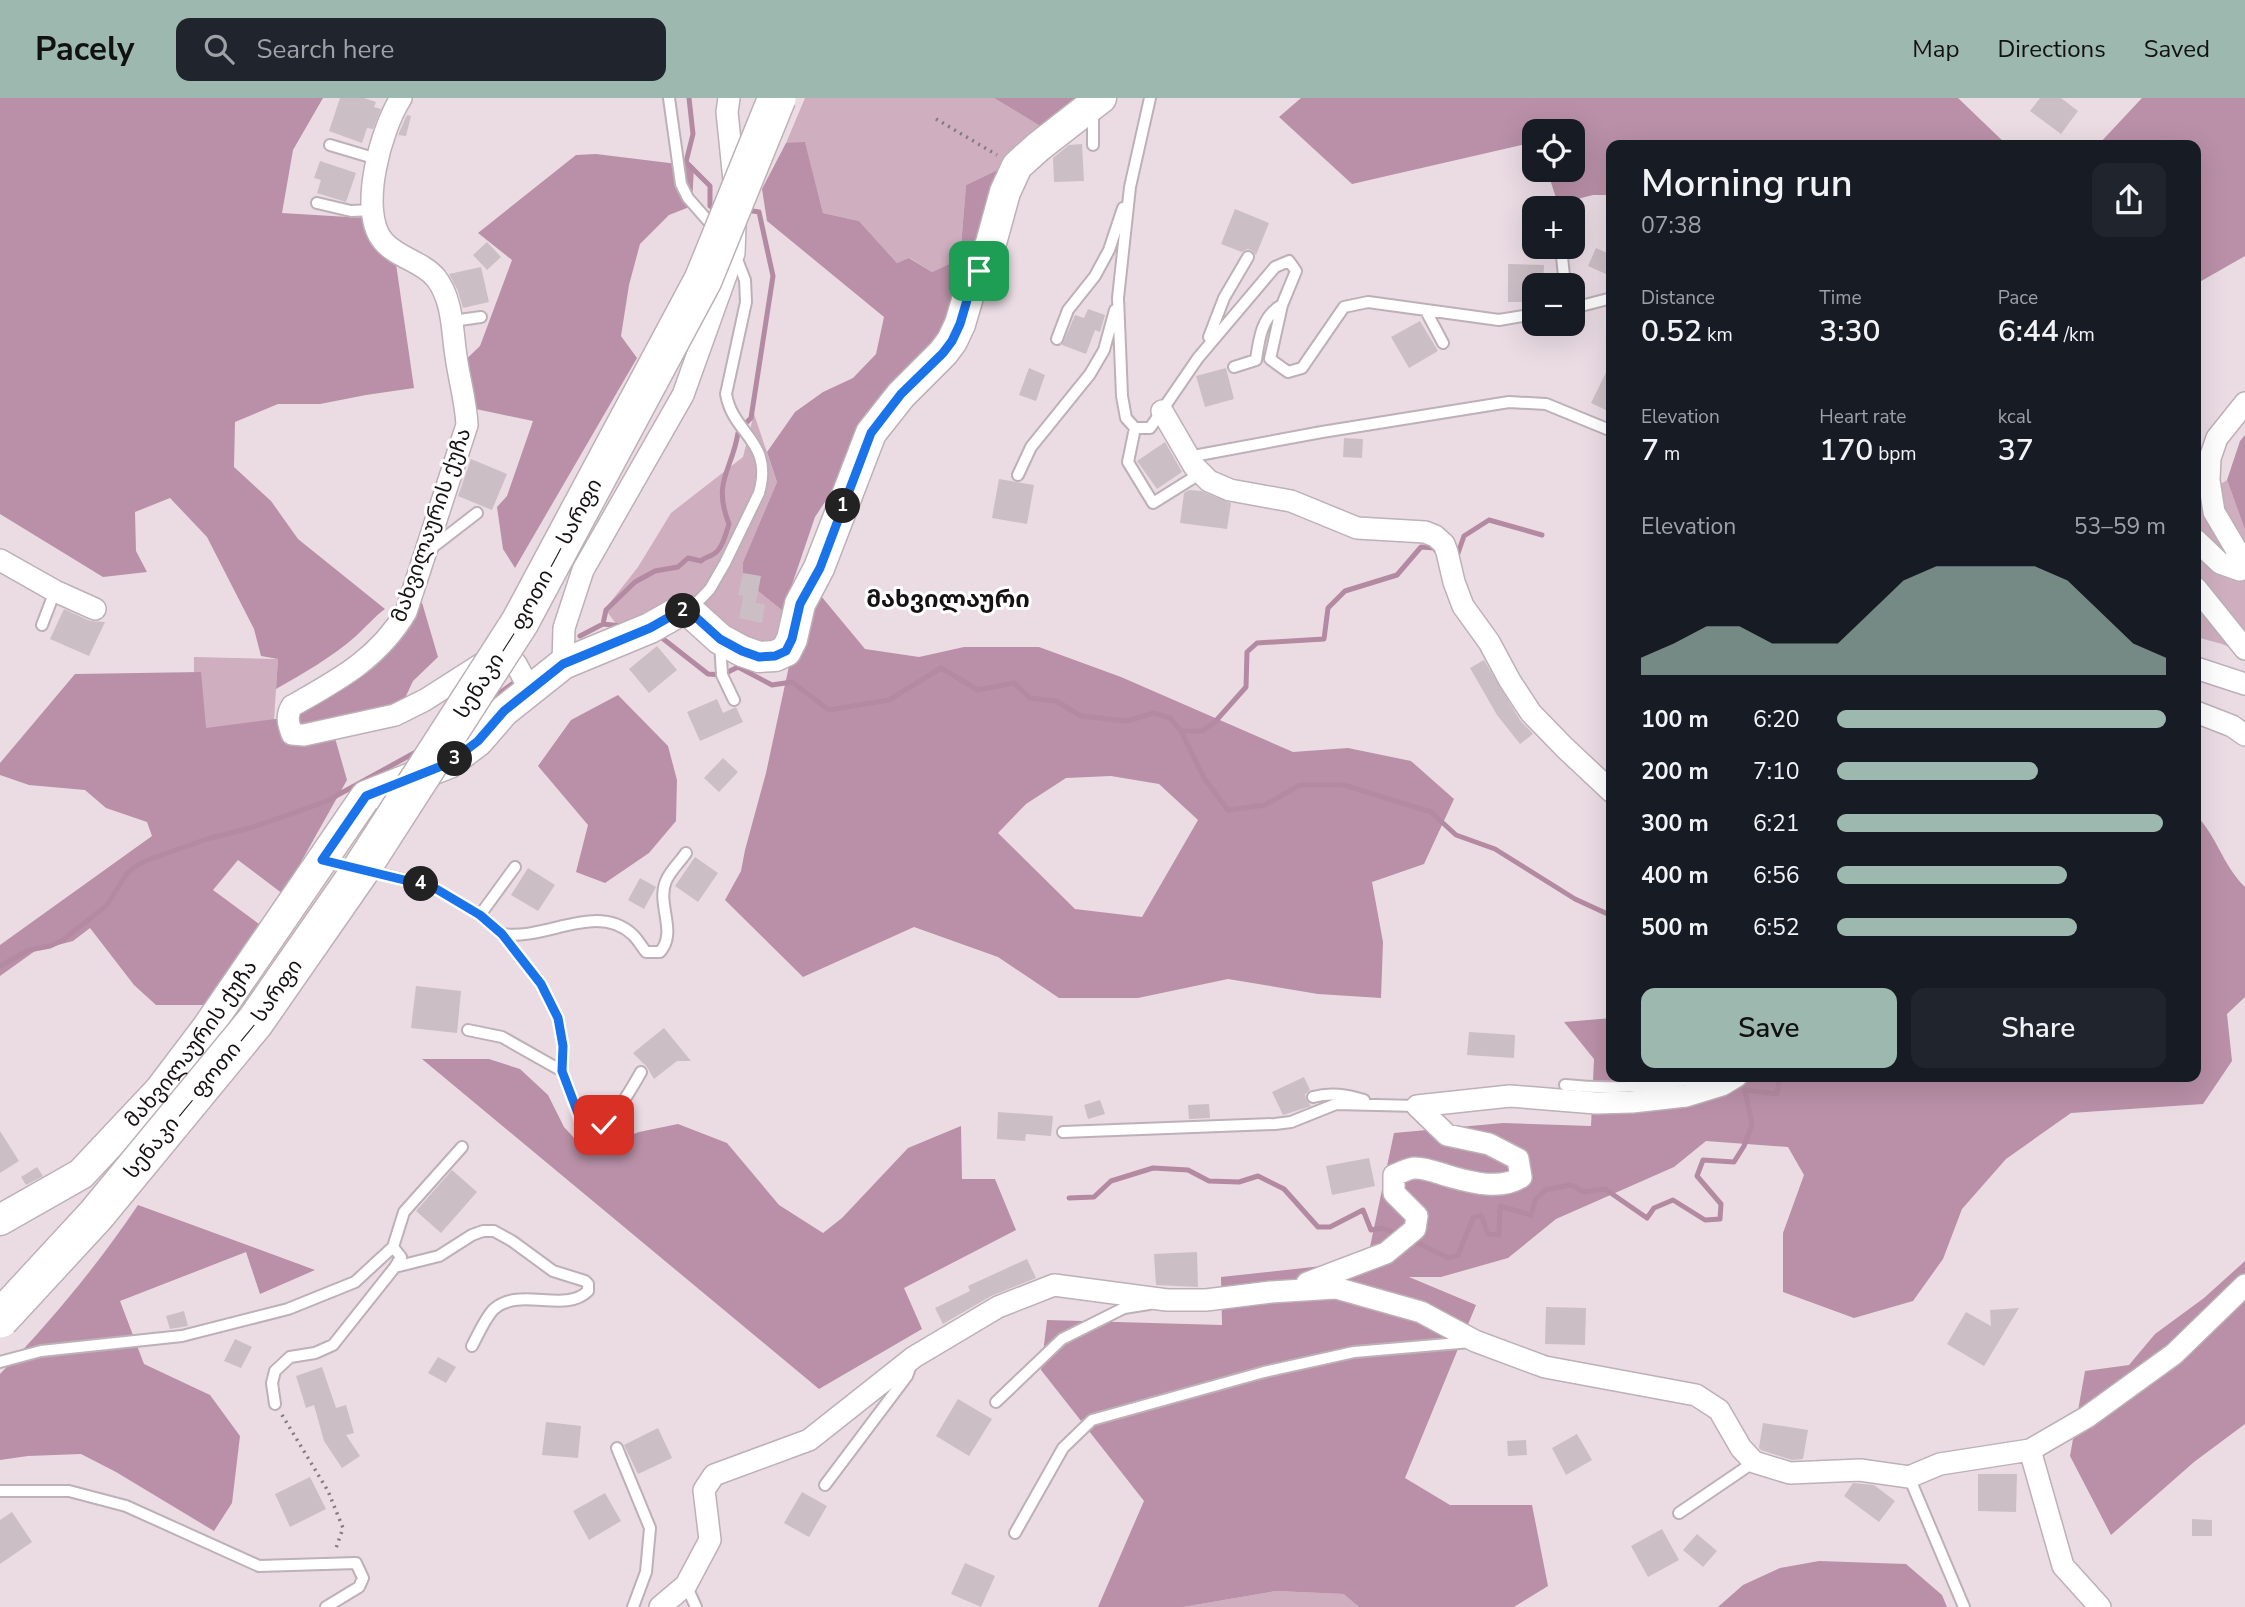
<!DOCTYPE html>
<meta charset="utf-8">
<style>
:root{--surface:#171b24;--page:#20242c;--text:#f1f3f6;--muted:#9ea1a6;--accent:#9db8ae}
body{margin:0;font-family:"Nunito Sans","Noto Sans Georgian",sans-serif;background:var(--page);color:var(--text);height:100vh;display:flex;flex-direction:column;font-size:26px;white-space:nowrap}
*{box-sizing:border-box;margin:0}
p{font-size:23px;color:var(--muted)}
.icon{flex:none;width:38px;height:38px;fill:none;stroke:currentColor;stroke-width:2;stroke-linecap:round;stroke-linejoin:round}
.map{position:relative;flex:1;overflow:hidden}
.sheet{position:absolute;left:1606px;top:42px;width:595px;height:942px;display:flex;flex-direction:column;background:var(--surface);border-radius:14px;box-shadow:0 7px 28px #0002}
.sheet>*{flex:none}
.controls{position:absolute;left:1522px;top:21px;display:grid;gap:14px}
.controls a{display:grid;place-items:center;width:63px;height:63px;border-radius:14px;background:var(--surface);box-shadow:0 7px 28px #0002;font-size:35px}
.pin{position:absolute;display:grid;place-items:center;width:60px;height:60px;color:#fff;margin:-30px;border-radius:14px;box-shadow:0 4px 10px #0006}
.km{position:absolute;width:35px;height:35px;margin:-18px;border-radius:50%;background:#222;color:#fff;font-size:19px;line-height:35px;text-align:center}
.round{display:grid;place-items:center;flex:none;width:74px;height:74px;border-radius:14px;background:var(--page)}
.overview{display:flex;align-items:center;justify-content:space-between;height:119px;padding:0 35px}
h1{font-size:38px;font-weight:600;line-height:52px}
.figures{display:grid;grid-template-columns:repeat(3,1fr);gap:10px;height:119px;padding:7px 35px}
.figures div{display:grid;align-content:center}
.figures b{font-size:30px;font-weight:600}
.figures small{font-size:19px;font-weight:400}
.figures p{font-size:19px}
.chart{height:196px;padding:14px 35px}
.chart p{display:flex;justify-content:space-between}
.chart svg{width:100%;height:126px;margin-top:7px;fill:var(--accent);opacity:.7}
.cta{display:flex;gap:14px;margin-top:auto;padding:14px 35px}
.cta a{flex:1;height:80px;border-radius:14px;background:var(--accent);color:#111;font-size:28px;font-weight:600;line-height:80px;text-align:center}
.cta a+a{background:var(--page);color:var(--text)}
ul{padding:0 35px;list-style:none;font-size:23px}
li{display:grid;grid-template-columns:112px 84px 1fr;align-items:center;height:52px}
li i{height:18px;border-radius:9px;background:var(--accent)}
header{display:flex;align-items:center;gap:42px;box-sizing:border-box;height:98px;padding:0 35px;background:var(--accent);color:#111}
header strong{font-size:33px}
nav{display:flex;gap:38px;margin-inline-start:auto;font-size:24px}
.search{width:490px;height:63px;background:var(--page);display:flex;align-items:center;gap:18px;box-sizing:border-box;padding:0 24px;border-radius:14px;color:var(--muted);font-size:26px}
.map>svg:first-child{display:block}
.green{fill:#ceaebf}
.forest{fill:#b990a7;fill-rule:evenodd}
.lines{fill:none;stroke-linecap:round;stroke-linejoin:round}
.stream{stroke:#b38aa1;stroke-width:5}
.building{fill:#ccbec5}
.lane-casing{stroke:#bdb0b7;stroke-width:14}
.street-casing{stroke:#bdb0b7;stroke-width:24}
.secondary-casing{stroke:#bdb0b7;stroke-width:33}
.path{stroke:#83797e;stroke-width:3.5;stroke-dasharray:2 5;stroke-linecap:butt}
.lane{stroke:#fff;stroke-width:10}
.street{stroke:#fff;stroke-width:21}
.secondary{stroke:#fff;stroke-width:30}
.highway-bridge-casing{stroke:#bdb0b7;stroke-width:40;stroke-linecap:butt}
.highway-bridge{stroke:#fff;stroke-width:37}
.route-casing{stroke:#fff;stroke-width:14}
.route{stroke:#1a73e8;stroke-width:9}
.labels{text-anchor:middle;stroke-width:6;stroke-linejoin:round;paint-order:stroke}
.street-label{font-size:21px;fill:#161214;stroke:#fff}
.quarter-label{font-size:24px;font-weight:bold;fill:#161214;stroke:#fff}
</style>
<header>
<strong>Pacely</strong>
<div class="search"><svg class="icon" aria-label="search" viewBox="0 0 24 24"><circle cx="10" cy="10" r="6"/><path d="M15 15l6 6"/></svg>Search here</div>
<nav><a>Map</a><a>Directions</a><a>Saved</a></nav>
</header>
<div class="map">
<svg width="2245" height="1509" viewBox="0 0 2245 1509">
<rect width="100%" height="100%" fill="#ebdce4"/>
<!-- green -->
<path class="green" d="M805,0H994L1045,31L1010,66L966,87L960,161L932,174L910,160L897,165L859,123L823,115L805,45H786Z
M754,316L777,384L743,464V481L783,513L782,539L768,551L689,513L626,539L605,511L638,469L671,415L743,359Z
M2227,382L2245,432V556L2222,546L2196,539V401Z
M194,559L278,561L272,653H193Z
M1276,1493L1345,1496L1359,1509H1183Z"/>
<!-- forest -->
<path class="forest" d="M0,0H323L293,52L282,115L365,120L395,159L414,290L366,297L320,306H278L235,324L234,369L271,403L298,441L385,511C374,519 366,529 356,538C332,559 304,575 276,591L278,561L261,558L254,531L207,439L170,400L135,414L136,453L147,474L103,479L0,416Z
M994,0H1078L1045,31Z
M1301,0H1958L2007,47H1612V97H1593L1558,106L1547,72H1573V33H1535V44L1352,86L1279,19Z
M2142,0H2245V158L2196,186V47H2098Z
M805,44L823,115L859,123L897,165L909,160L932,174L960,161L966,87L1010,66L920,299L838,384L815,419L783,513L743,481V464L777,384L767,354L795,314L823,294L853,280L876,256L884,219L767,123L762,91L786,45Z
M596,56L694,68L692,108L669,117L640,146L629,187L621,238L637,260L515,470L503,451L497,409L507,398L533,323L457,307L454,273L480,248L512,162L478,135L576,57Z
M2245,337V432L2227,382L2240,343Z
M418,491L438,559L413,583L392,628L333,633L347,682L283,796L238,762L213,792L263,829L212,907H156L134,887L90,830L73,843L35,853L0,878V847L152,738L147,724L106,710L85,692L29,687L0,677V665L75,576L201,574L206,630L291,619L358,567Z
M816,492L865,551L919,559L964,549H1039L1121,579L1293,654L1348,650L1411,663L1454,701L1424,766L1372,784L1383,844L1381,900L1318,896L1228,881L1138,900H1059L998,859L914,829L803,879L725,802L741,773L745,752L766,675L789,568ZM1111,678L1159,686L1198,722L1142,819L1075,811L998,735L1026,706L1066,680Z
M618,597L668,648L677,682L676,723L649,755L605,785L576,774L588,727L538,668L571,622Z
M2196,717C2218,740 2222,766 2245,789V899L2227,916L2232,963L2203,1006L2071,1015L2006,1061L1962,1111L1943,1161L1913,1203L1854,1220L1783,1194V1135L1804,1077L1788,1049L1706,1043L1674,1069L1556,1121L1508,1160L1441,1179H1409L1476,1207L1405,1380L1450,1407H1532L1548,1488L1514,1509H1359L1344,1496L1276,1493L1183,1509H1098L1144,1403L1041,1272L1047,1222L1222,1227L1221,1179L1367,1163L1394,1035L1503,1025L1591,1028L1594,961L1564,924L1612,920V978H2196Z
M422,961H489L520,971L548,997L564,1029L587,1054L639,1034L678,1026L727,1045L779,1107L823,1135L842,1120L908,1050L961,1028L962,1081H995L1016,1132L904,1190L922,1231L819,1291Z
M138,1107L315,1172L260,1196L246,1154L120,1203L144,1266L210,1297L240,1338L232,1405L214,1433L116,1374L81,1356L28,1358L0,1362V1276C51,1223 97,1168 138,1107Z
M2245,1163V1326L2194,1364L2111,1437L2070,1358L2085,1273L2129,1267L2155,1236L2204,1200Z
M1819,1463L1906,1466L1942,1497L1947,1509H1718L1743,1487L1780,1470Z"/>
<g class="lines">
<!-- stream -->
<path class="stream" d="M689,0L693,36L686,64L710,88V108L716,112
M746,112L759,114L773,178L751,320L747,324
M1455,459L1457,458L1464,438L1489,422L1542,437
M603,526L606,512L635,484L655,473L678,469L688,460L701,463C704,460 708,459 712,457C722,453 726,435 729,426C712,383 732,373 738,335
M657,536L708,576L722,577L738,569L772,587L792,584L829,612L889,602L941,570L978,592L1014,585L1030,600L1056,603L1081,618L1127,623L1154,615L1170,620L1181,633L1204,680L1228,712L1265,707L1300,687H1344L1431,714L1456,737L1495,751L1575,801L1612,818
M580,538L603,526L622,528
M490,602L519,581
M1181,633H1202L1214,625L1246,589L1247,554L1257,545L1324,541L1328,510L1345,493L1397,477L1421,449L1434,450L1437,454
M0,868L29,852L50,848L63,842L107,807L126,777L133,770L145,763L207,741L250,730L325,704L416,654
M1069,1100L1094,1099L1111,1083L1153,1070L1188,1072L1209,1083L1239,1084L1258,1078L1284,1091L1318,1129H1330L1363,1112L1371,1132L1383,1130L1399,1137
M1411,1142L1449,1160L1458,1157L1473,1120L1481,1117L1488,1136L1499,1137L1500,1108L1531,1117L1535,1102L1545,1092L1571,1087L1584,1094L1605,1091L1647,1120L1654,1110L1673,1102L1705,1122L1720,1121L1721,1106L1697,1078L1703,1062L1734,1064L1744,1048L1752,1027L1745,992L1777,996L1779,982L1785,978"/>
</g>
<!-- building -->
<path class="building" d="M340,0H364L376,4L374,9L381,11L373,31L367,30L362,45L329,33Z
M2040,0H2061L2078,13L2061,36L2030,13Z
M407,17L411,18L406,38L398,37Z
M1082,46L1084,83L1054,84L1053,60L1069,47Z
M320,63L356,75L346,104L317,95L321,82L314,80Z
M1235,111L1269,125L1256,157L1251,152L1247,151L1242,154L1221,146Z
M487,144L501,159L487,172L473,157Z
M1596,150L1612,157V163L1606,176L1588,168Z
M1508,166L1544,167L1543,187H1535V204H1508Z
M481,169L489,204L463,210L458,193L449,176Z
M1088,211L1105,217L1100,234L1095,232L1086,256L1062,247L1075,217L1084,220Z
M1420,223L1438,253L1409,270L1391,239Z
M1612,262V315L1591,305Z
M1029,270L1045,277L1036,303L1019,297Z
M1226,270L1234,301L1205,309L1196,278Z
M1344,340L1363,341L1362,360L1343,359Z
M1165,344L1182,374L1157,391L1137,363Z
M471,361L507,376L492,412L458,398Z
M999,381L1034,387L1027,426L992,420Z
M1189,392L1201,393L1231,405L1227,431L1180,425L1184,395Z
M743,475L761,478L756,505L765,506L762,525L739,520L743,498L738,497Z
M64,511L90,523L105,524L89,558L50,541Z
M657,548L677,572L649,595L629,571Z
M1484,562L1520,622L1533,636L1520,646L1497,617L1470,570Z
M717,601L723,615L736,609L743,624L700,643L687,614Z
M723,660L738,674L719,694L704,680Z
M695,759L718,775L698,804L675,788Z
M528,770L555,787L538,813L511,797Z
M640,780L656,789L644,811L628,802Z
M416,888L461,893L457,935L411,930Z
M664,930L691,963H677L654,981L647,969L633,955Z
M1469,934L1515,937L1514,960L1467,957Z
M1304,979L1310,992L1305,996L1306,1001L1311,1008L1283,1017L1272,994Z
M1100,1002L1105,1016L1088,1021L1084,1007Z
M1209,1006L1210,1020L1189,1021L1188,1007Z
M998,1014L1053,1018L1051,1038L1026,1036L1025,1043L997,1041Z
M0,1033L19,1063L0,1075Z
M1369,1060L1375,1088L1332,1097L1326,1068Z
M37,1069L43,1078L26,1087L21,1079Z
M452,1072L477,1094L441,1135L416,1113Z
M1197,1154L1198,1189L1156,1187L1154,1156Z
M1027,1161L1036,1180L991,1198L943,1226L935,1210L970,1193L968,1188Z
M1546,1209L1586,1210L1585,1247L1545,1246Z
M2019,1210L1984,1268L1947,1246L1966,1214L1991,1228L1990,1212Z
M184,1213L188,1228L170,1231L166,1218Z
M235,1241L252,1249L241,1270L224,1263Z
M438,1259L456,1269L446,1285L428,1275Z
M322,1269L336,1310L346,1307L354,1335L346,1337L360,1358L342,1370L324,1343L314,1307L306,1310L296,1278Z
M958,1301L992,1321L969,1358L936,1338Z
M546,1324L581,1328L578,1360L542,1357Z
M1763,1325L1808,1332L1803,1361L1792,1362L1761,1352L1759,1350Z
M658,1330L672,1360L638,1376L624,1347Z
M1577,1336L1592,1362L1566,1377L1552,1350Z
M1526,1342L1527,1357L1508,1358L1507,1343Z
M1978,1376H2017L2016,1414L1978,1413Z
M310,1379L326,1411L290,1429L275,1396Z
M1853,1385L1874,1387L1895,1403L1879,1424L1844,1398Z
M802,1394L827,1408L809,1439L784,1425Z
M605,1395L621,1423L589,1442L573,1413Z
M12,1414L32,1444L0,1466V1422Z
M2192,1421L2212,1422V1438H2192Z
M1662,1431L1679,1462L1648,1479L1631,1448Z
M1697,1436L1717,1453L1703,1469L1683,1452Z
M965,1465L995,1478L981,1509L951,1496Z"/>
<g class="lines">
<!-- lane casing -->
<g class="lane-casing">
<path id="lane" d="M669,0L681,86L688,100L716,132
M1150,0L1130,89L1118,200L1122,298L1126,320L1135,330H1150L1198,260L1275,169L1289,163L1296,173L1282,207L1270,261L1288,274L1302,270L1344,209L1368,204L1499,222L1535,216
M1093,11V47
M330,47L377,61
M317,105L351,113L373,112
M1562,159L1565,187
M1573,210L1612,200
M1426,213L1443,245
M452,223L481,219
M1209,239L1224,200L1248,159
M1057,241L1068,212L1095,178L1109,152L1123,110
M1234,269L1256,262C1259,240 1262,218 1282,207
M1135,330L1128,364L1153,405L1201,375
M1188,359L1322,334L1509,304L1546,306L1612,333
M1018,377L1031,349L1090,276L1104,252L1115,212
M429,452L477,415
M691,511L710,491L725,465L759,395C774,343 733,337 726,296L746,204L745,182L736,159
M42,527L55,493
M720,544L722,577L734,602
M369,773L433,789L480,817L502,836L541,886L558,920L563,948L562,973L585,1033L592,1035C615,1020 628,997 641,974
M480,817L515,769
M502,836C546,843 597,803 633,837C638,842 642,849 646,854H660C678,834 656,806 666,783C670,773 680,764 686,755
M468,932L502,939L562,973
M1565,987C1614,992 1660,989 1707,978
M1313,999C1331,994 1347,997 1364,1002
M1063,1034L1275,1026L1291,1024L1336,1006L1417,1008
M393,1149L404,1114L462,1049
M395,1169L439,1158L472,1137L483,1133H494L512,1143L553,1173L585,1183L588,1186V1193C565,1216 520,1188 494,1211C485,1220 478,1237 472,1248
M0,1264L41,1253L182,1238L288,1211L355,1184L393,1149L401,1159L395,1169L333,1247L315,1255L290,1259L275,1273L272,1285L275,1306
M996,1304L1062,1241L1124,1210L1149,1206
M617,1350L650,1430L646,1474L633,1509
M1909,1379L1964,1509
M825,1387L907,1278L911,1267
M0,1393H69L126,1408L259,1468L356,1465L363,1480L359,1489L326,1509
M1679,1415L1754,1364
M1015,1435L1063,1350L1092,1322L1264,1274L1354,1254L1471,1244
M686,1487L696,1509"/>
</g>
<!-- street casing -->
<g class="street-casing">
<path id="street" d="M401,0C381,31 358,113 383,143C397,160 422,163 436,180C453,202 452,232 456,258C459,281 466,303 467,327L406,514C378,561 338,582 292,608C286,618 288,625 292,636L304,637L395,617L425,602L497,556L508,557L516,566L530,592
M729,0L727,14L735,92
M1162,313L1194,368L1209,383L1230,392L1291,403L1357,430L1425,434L1435,438L1444,446L1447,454L1454,484L1463,508L1489,544L1510,583L1531,615L1565,650L1612,694
M2196,442L2220,465L2240,472L2243,463L2214,414L2209,382L2210,360L2217,340L2245,305
M0,462L55,493L95,511
M2196,490L2245,551
M563,566L564,530L583,472L683,297L734,155L735,128
M2196,570L2245,586
M2196,614L2232,628L2245,637
M1417,1008L1510,998L1596,1005L1632,1004L1686,998L1722,987L1737,978
M1307,1185L1386,1155L1415,1131L1417,1118L1394,1095V1077C1401,1075 1408,1070 1415,1070C1428,1070 1440,1076 1452,1079C1473,1085 1502,1092 1521,1079L1518,1061L1489,1046L1447,1037L1417,1008
M2030,1352L2063,1468L2100,1509
M660,1509L686,1487L710,1442L704,1392L714,1377L809,1342L914,1259L998,1209L1054,1187L1167,1202H1206L1271,1194L1336,1190L1421,1214L1475,1243L1545,1269L1696,1297L1719,1312L1741,1350L1754,1364L1790,1375L1860,1372L1909,1379L1940,1366L2030,1352L2087,1319L2174,1256L2245,1187"/>
</g>
<!-- secondary casing -->
<g class="secondary-casing">
<g id="secondary">
<path id="s1" d="M0,1122L81,1076L160,992L207,930L366,698L449,665L478,643L504,613L563,566L650,530L680,513H689L720,541L742,553L759,559L775,558L786,553L792,541L800,506L819,470L871,335L901,297L943,255L952,243L960,226L970,192L991,145L1005,94L1017,68L1038,49L1101,0"/>
</g>
</g>
<!-- path -->
<path class="path" d="M936,21L997,57
M282,1317L328,1393L343,1430L335,1453"/>
<!-- lane -->
<use href="#lane" class="lane"/>
<!-- street -->
<use href="#street" class="street"/>
<!-- secondary -->
<use href="#secondary" class="secondary"/>
<!-- highway-bridge casing -->
<g class="highway-bridge-casing">
<g id="highway-bridge">
<path id="s2" d="M0,1221L96,1117L255,924L362,770L520,524L703,182L777,0"/>
</g>
</g>
<!-- highway-bridge -->
<use href="#highway-bridge" class="highway-bridge"/>
</g>
<g class="lines">
<!-- route casing -->
<g class="route-casing">
<path id="route" d="M604,1027L592,1035L585,1034L562,973L563,948L558,920L541,886L502,836L480,817L433,789L322,762L366,698L449,665L478,643L504,613L563,566L650,530L680,513H689L720,541L742,553L759,559L775,558L786,553L792,541L800,506L820,470L871,335L901,296L943,255L952,243L960,226L970,192L979,173"/>
</g>
<!-- route -->
<use href="#route" class="route"/>
</g>
<g class="labels">
<!-- street labels -->
<g class="street-label">
<text transform="translate(431 427) rotate(-71)" y="7">მახვილაურის ქუჩა</text>
<text dy="7" stroke="none"><textPath href="#s2" startOffset="896">სენაკი — ფოთი — სარფი</textPath></text>
<text dy="7" stroke="none"><textPath href="#s1" startOffset="264">მახვილაურის ქუჩა</textPath></text>
<text dy="7" stroke="none"><textPath href="#s2" startOffset="329">სენაკი — ფოთი — სარფი</textPath></text>
</g>
<!-- quarter labels -->
<g class="quarter-label">
<text x="948" y="509">მახვილაური</text>
</g>
</g>
</svg>
<div class="controls">
<a><svg class="icon" aria-label="locate" viewBox="0 0 24 24"><circle cx="12" cy="12" r="6"/><path d="M12 2v4M12 18v4M2 12h4M18 12h4"/></svg></a>
<a>+</a>
<a>−</a>
</div>
<div class="pin" style="left:979px;top:173px;background:#1e9e55"><svg class="icon" aria-label="arrive" viewBox="0 0 24 24"><path d="M6 21V4h12l-3 4 3 4H6"/></svg></div>
<div class="pin" style="left:604px;top:1027px;background:#d93025"><svg class="icon" aria-label="check" viewBox="0 0 24 24"><path d="M5 12l5 5 9-10"/></svg></div>
<b class="km" style="left:843px;top:408px">1</b>
<b class="km" style="left:683px;top:513px">2</b>
<b class="km" style="left:455px;top:661px">3</b>
<b class="km" style="left:421px;top:786px">4</b>
<section class="sheet">
<div class="overview"><div><h1>Morning run</h1><p>07:38</p></div><a class="round"><svg class="icon" aria-label="share" viewBox="0 0 24 24"><path d="M12 15V3M7 8l5-5 5 5M5 13v7h14v-7"/></svg></a></div>
<div class="figures">
<div><p>Distance</p><b>0.52<small> km</small></b></div>
<div><p>Time</p><b>3:30</b></div>
<div><p>Pace</p><b>6:44<small> /km</small></b></div>
</div>
<div class="figures">
<div><p>Elevation</p><b>7<small> m</small></b></div>
<div><p>Heart rate</p><b>170<small> bpm</small></b></div>
<div><p>kcal</p><b>37</b></div>
</div>
<div class="chart"><p><span>Elevation</span>53–59 m</p>
<svg viewBox="0 0 160 44" preserveAspectRatio="none"><path d="M0 44V38L10 33L20 27L30 27L40 33L50 33L60 33L70 22L80 11L90 6L100 6L110 6L120 6L130 11L140 22L150 33L160 38V44z"/></svg>
</div>
<ul>
<li><b>100 m</b>6:20<i style="width:100%"></i></li>
<li><b>200 m</b>7:10<i style="width:61%"></i></li>
<li><b>300 m</b>6:21<i style="width:99%"></i></li>
<li><b>400 m</b>6:56<i style="width:70%"></i></li>
<li><b>500 m</b>6:52<i style="width:73%"></i></li>
</ul>
<div class="cta"><a>Save</a><a>Share</a></div>
</section>
</div>
